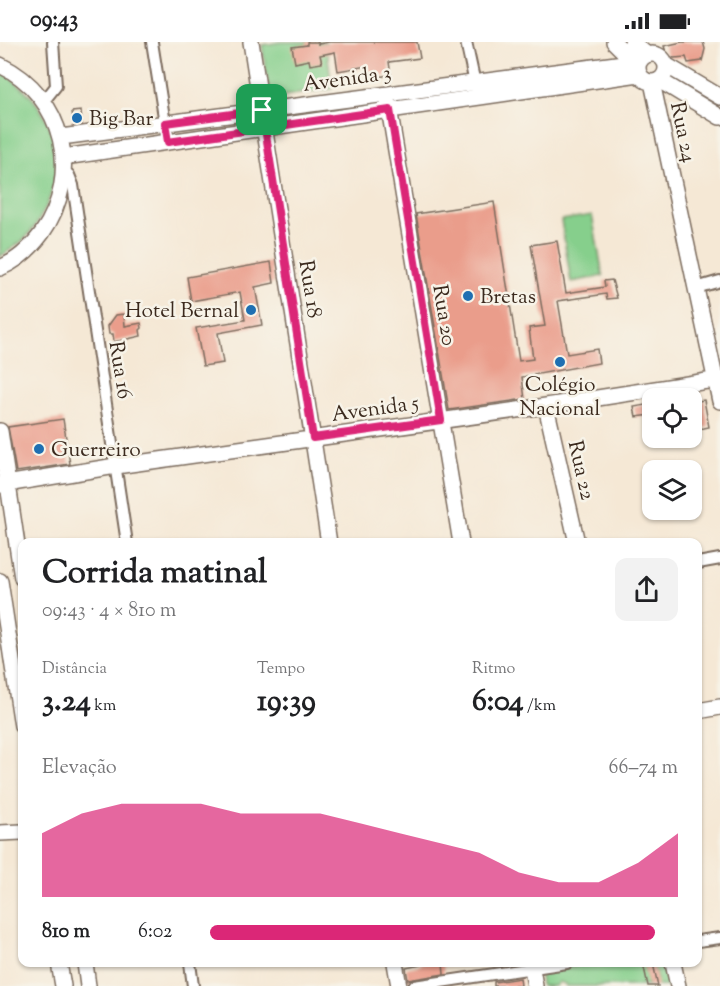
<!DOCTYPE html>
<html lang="pt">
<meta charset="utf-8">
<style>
:root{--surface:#fff;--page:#f2f2f2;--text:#202124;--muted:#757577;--accent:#db2777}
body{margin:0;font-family:"Sorts Mill Goudy",serif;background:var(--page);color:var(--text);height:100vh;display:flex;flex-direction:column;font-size:22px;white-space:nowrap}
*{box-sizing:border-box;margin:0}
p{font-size:20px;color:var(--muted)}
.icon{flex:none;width:33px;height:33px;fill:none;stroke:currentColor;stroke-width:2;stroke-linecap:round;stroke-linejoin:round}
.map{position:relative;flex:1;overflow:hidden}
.details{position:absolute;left:18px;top:496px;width:684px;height:429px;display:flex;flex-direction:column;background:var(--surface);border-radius:12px;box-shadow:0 2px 4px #0004}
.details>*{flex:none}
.fabs{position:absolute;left:642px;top:346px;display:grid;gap:12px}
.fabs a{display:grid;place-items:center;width:60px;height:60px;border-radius:12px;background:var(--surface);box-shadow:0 2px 4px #0004;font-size:30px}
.pin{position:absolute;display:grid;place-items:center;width:51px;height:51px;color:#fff;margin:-26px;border-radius:12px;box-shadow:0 3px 9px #0006}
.round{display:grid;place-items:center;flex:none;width:63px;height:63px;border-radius:12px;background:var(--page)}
.overview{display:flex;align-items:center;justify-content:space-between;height:102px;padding:0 24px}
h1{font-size:33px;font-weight:800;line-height:45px}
.stats{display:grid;grid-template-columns:repeat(3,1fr);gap:9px;height:102px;padding:6px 24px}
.stats div{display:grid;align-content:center}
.stats b{font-size:30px;font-weight:800}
.stats small{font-size:16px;font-weight:400}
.stats p{font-size:16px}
.chart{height:168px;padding:12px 24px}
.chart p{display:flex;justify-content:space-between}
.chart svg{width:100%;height:108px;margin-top:6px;fill:var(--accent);opacity:.7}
ul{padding:0 24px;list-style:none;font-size:20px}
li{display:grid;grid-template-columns:96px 72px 1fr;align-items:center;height:45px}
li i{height:15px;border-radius:8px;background:var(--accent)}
.status{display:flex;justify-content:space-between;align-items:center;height:42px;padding:0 30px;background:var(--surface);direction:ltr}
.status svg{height:16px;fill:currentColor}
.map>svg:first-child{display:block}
.green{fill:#86cf8c;stroke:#607c55;stroke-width:1.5}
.building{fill:#ea9d8b}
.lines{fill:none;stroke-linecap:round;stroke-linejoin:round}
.street-casing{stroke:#7c6c5e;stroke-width:14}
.secondary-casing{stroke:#7c6c5e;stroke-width:18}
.street{stroke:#fff;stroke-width:10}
.secondary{stroke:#fff;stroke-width:15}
.route-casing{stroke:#fff;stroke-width:12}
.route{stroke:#db2777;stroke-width:8}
.poi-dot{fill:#1f6fb2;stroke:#f7f3e8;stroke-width:2}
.labels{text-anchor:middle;stroke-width:5;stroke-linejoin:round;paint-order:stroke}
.street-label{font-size:21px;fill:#3b2a1e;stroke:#f7f3e8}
.poi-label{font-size:21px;fill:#3b2a1e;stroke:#f7f3e8;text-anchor:start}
</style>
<div class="status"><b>09:43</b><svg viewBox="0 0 49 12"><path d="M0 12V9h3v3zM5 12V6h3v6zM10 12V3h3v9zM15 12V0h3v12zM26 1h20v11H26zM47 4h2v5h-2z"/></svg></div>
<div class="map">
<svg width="720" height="944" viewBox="0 0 720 944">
<rect width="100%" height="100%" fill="#f7f3e8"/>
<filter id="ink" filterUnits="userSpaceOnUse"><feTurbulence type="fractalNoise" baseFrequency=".0167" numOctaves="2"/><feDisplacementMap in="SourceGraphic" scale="12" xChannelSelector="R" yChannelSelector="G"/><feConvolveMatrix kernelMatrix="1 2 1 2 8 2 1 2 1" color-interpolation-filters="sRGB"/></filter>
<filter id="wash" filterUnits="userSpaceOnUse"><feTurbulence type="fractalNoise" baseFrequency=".008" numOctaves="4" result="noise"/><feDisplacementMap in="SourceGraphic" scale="24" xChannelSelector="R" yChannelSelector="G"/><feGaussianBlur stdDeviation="1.35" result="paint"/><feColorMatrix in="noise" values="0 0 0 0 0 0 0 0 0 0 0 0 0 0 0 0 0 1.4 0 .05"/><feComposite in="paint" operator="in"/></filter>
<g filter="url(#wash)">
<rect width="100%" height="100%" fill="#f5e8d5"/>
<!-- green -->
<path class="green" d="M282,0H326L332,47L270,56L262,3Z
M0,29C62,66 74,136 29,192C22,201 9,208 0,215Z
M592,173L603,234L571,240L561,178Z
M596,921H643L648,941L657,939L653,921H669L673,944H566L565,942L559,940L555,944H541L540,933L543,929Z"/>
<g id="blocks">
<!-- building -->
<path class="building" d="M307,0H318V2L329,0H417L420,16L389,20L391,33L369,36L367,24L338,29L335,10L320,13L322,21L310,23L309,18L295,21L292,5L307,3Z
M682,0H703L705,7L702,19L688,21L686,15L674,16L667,13L664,4Z
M81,69L82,82L74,83L72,70Z
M494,160L519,319L533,317L529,286L545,284L531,203L557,199L566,251L605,245L604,239L612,238L617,256L607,257L606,252L558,259L567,312L597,307L599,321L522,335L525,357L449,368L416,172Z
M271,220L274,241L255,245L262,283L218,291L223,321L203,324L196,286L245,278L240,250L191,259L187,235Z
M124,272L125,284L141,281L142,286L140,288L141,294L114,300L113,292H109L108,284L116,273Z
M704,358L709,385L699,387L697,376L693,377L692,360Z
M652,362V373L636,375L634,365Z
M63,377L70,422L16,430L8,385Z
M421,921H443L444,932L408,938L406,926L421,923Z
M643,921H653L658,944H648Z
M520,936L521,944H494V940Z"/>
</g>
</g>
<g filter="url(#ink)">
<use href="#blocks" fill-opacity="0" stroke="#7c6c5e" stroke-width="1.5"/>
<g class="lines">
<!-- street casing -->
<g class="street-casing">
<path id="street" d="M152,0L168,100
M466,0L476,46
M44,59L56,44L53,0
M63,129L69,133L73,143L127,501
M696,246L720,239
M698,521L720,517
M698,899L720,896
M190,921L193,944
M414,944L567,921"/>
</g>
<!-- secondary casing -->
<g class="secondary-casing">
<path id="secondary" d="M251,0L329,501
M614,0L626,12L640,18
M632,0L647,13
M638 26a14 14 0 1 1 28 0a14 14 0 1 1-28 0Z
M0,23C65,54 82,134 42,191C31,206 17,219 0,226
M666,23L720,55
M659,38L720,75
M652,40L720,359
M388,60L461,501
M61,95L639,19
M64,115L639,32
M546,364L577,501
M0,389L22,536
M0,443L116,424L546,364L720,337
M0,539L22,684
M698,669L720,665
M0,791L22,790
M59,921L63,944
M85,921L88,944
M395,921L399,944
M531,921L535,944
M673,921L678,944"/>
</g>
<!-- street -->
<use href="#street" class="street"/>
<!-- secondary -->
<use href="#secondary" class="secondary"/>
</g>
</g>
<g class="lines" filter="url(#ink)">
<!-- route casing -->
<g class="route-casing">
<path id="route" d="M262,68L165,81L168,100L265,86L313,396L441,378L390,68L265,86L262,68"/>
</g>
<!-- route -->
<use href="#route" class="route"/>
</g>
<!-- markers -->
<g class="poi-dot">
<circle cx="77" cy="76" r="6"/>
<circle cx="468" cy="254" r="6"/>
<circle cx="251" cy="268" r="6"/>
<circle cx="560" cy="320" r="6"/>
<circle cx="39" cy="407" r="6"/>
</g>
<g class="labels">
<!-- street labels -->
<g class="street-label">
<text transform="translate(347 36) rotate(-8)" y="7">Avenida 3</text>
<text transform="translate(684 90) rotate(78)" y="7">Rua 24</text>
<text transform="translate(311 247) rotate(81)" y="7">Rua 18</text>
<text transform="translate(445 273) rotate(81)" y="7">Rua 20</text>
<text transform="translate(121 328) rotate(81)" y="7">Rua 16</text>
<text transform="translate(375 366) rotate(-8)" y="7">Avenida 5</text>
<text transform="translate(582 428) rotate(77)" y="7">Rua 22</text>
</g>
<!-- poi labels -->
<g class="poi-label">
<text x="89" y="83">Big Bar</text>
<text x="480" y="261">Bretas</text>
<text x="239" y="275" text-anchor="end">Hotel Bernal</text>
<text x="560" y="349" text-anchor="middle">Colégio<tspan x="560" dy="24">Nacional</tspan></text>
<text x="51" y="414">Guerreiro</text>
</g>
</g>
</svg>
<div class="fabs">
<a><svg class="icon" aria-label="locate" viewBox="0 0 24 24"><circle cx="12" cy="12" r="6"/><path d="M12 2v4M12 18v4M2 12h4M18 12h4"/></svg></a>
<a><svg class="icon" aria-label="layers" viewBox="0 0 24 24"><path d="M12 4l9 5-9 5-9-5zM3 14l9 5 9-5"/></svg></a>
</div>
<div class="pin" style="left:262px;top:68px;background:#1e9e55"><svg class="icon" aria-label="arrive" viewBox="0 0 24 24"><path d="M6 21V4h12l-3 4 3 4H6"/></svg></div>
<section class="details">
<div class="overview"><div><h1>Corrida matinal</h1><p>09:43 · 4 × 810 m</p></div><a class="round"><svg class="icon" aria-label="share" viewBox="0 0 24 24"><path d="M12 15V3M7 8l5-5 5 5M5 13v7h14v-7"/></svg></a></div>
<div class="stats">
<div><p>Distância</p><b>3.24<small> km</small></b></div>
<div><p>Tempo</p><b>19:39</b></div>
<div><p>Ritmo</p><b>6:04<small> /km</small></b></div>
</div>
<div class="chart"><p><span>Elevação</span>66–74 m</p>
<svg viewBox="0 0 160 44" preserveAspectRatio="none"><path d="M0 44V18L10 10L20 6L30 6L40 6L50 10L60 10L70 10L80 14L90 18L100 22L110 26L120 34L130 38L140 38L150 30L160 18V44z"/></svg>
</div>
<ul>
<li><b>810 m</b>6:02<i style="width:95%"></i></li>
</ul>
</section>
</div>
